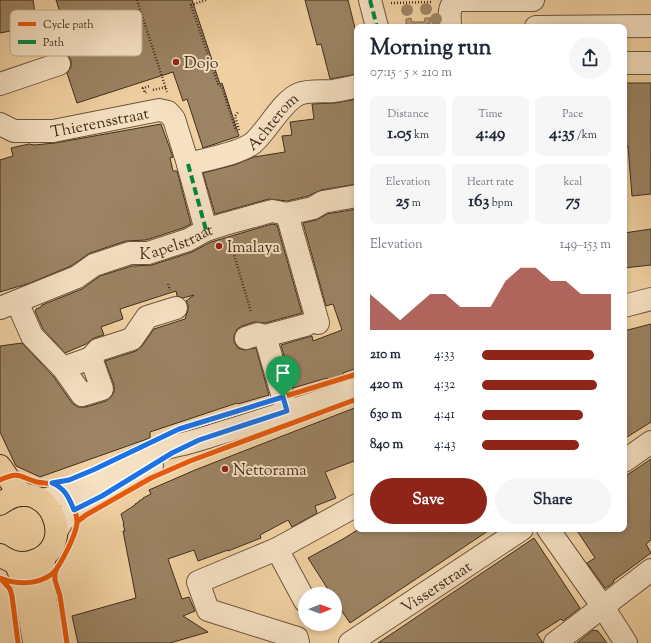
<!DOCTYPE html>
<meta charset="utf-8">
<style>
:root{--surface:#fff;--page:#f6f6f7;--text:#1f2937;--muted:#747a83;--accent:#8f2418}
body{margin:0;font-family:"Sorts Mill Goudy",serif;background:var(--page);color:var(--text);height:100vh;display:flex;flex-direction:column;font-size:15px;white-space:nowrap}
*{box-sizing:border-box;margin:0}
p{font-size:13px;color:var(--muted)}
.icon{flex:none;width:22px;height:22px;fill:none;stroke:currentColor;stroke-width:2;stroke-linecap:round;stroke-linejoin:round}
.map{position:relative;flex:1;overflow:hidden}
.side{position:absolute;left:354px;top:24px;width:273px;height:508px;display:flex;flex-direction:column;background:var(--surface);border-radius:8px;box-shadow:0 2px 6px #0003}
.side>*{flex:none}
.needle{width:26px;rotate:89deg}
.fabs{position:absolute;left:298px;top:587px;display:grid;gap:8px}
.fabs a{display:grid;place-items:center;width:44px;height:44px;border-radius:50%;background:var(--surface);box-shadow:0 2px 6px #0003;font-size:20px}
.pin{position:absolute;display:grid;place-items:center;width:34px;height:34px;color:#fff;margin:-41px -17px;border-radius:50% 50% 50% 0;rotate:-45deg;box-shadow:0 0 4px #0007}
.pin .icon{rotate:45deg}
.round{display:grid;place-items:center;flex:none;width:42px;height:42px;border-radius:21px;background:var(--page)}
.summary{display:flex;align-items:center;justify-content:space-between;height:68px;padding:0 16px}
h1{font-size:22px;font-weight:700;line-height:30px}
.stats{display:grid;grid-template-columns:repeat(3,1fr);gap:6px;height:68px;padding:4px 16px}
.stats div{display:grid;align-content:center;border-radius:8px;background:var(--page);text-align:center}
.stats b{font-size:17px;font-weight:700}
.stats small{font-size:11px;font-weight:400}
.stats p{font-size:11px}
.chart{height:112px;padding:8px 16px}
.chart p{display:flex;justify-content:space-between}
.chart svg{width:100%;height:72px;margin-top:4px;fill:var(--accent);opacity:.7}
.button{display:flex;gap:8px;margin-top:auto;padding:8px 16px}
.button a{flex:1;height:46px;border-radius:24px;background:var(--accent);color:#fff;font-size:16px;font-weight:700;line-height:46px;text-align:center}
.button a+a{background:var(--page);color:var(--text)}
ul{padding:0 16px;list-style:none;font-size:13px}
li{display:grid;grid-template-columns:64px 48px 1fr;align-items:center;height:30px}
li i{height:10px;border-radius:5px;background:var(--accent)}
.map>svg:first-child{display:block}
.water{fill:#b59a75;stroke:#866f52}
.building{fill:#9c8363;stroke:#402e1d}
.lines{fill:none;stroke-linecap:round;stroke-linejoin:round}
.minor-casing{stroke:#6c573e;stroke-width:24}
.major-casing{stroke:#402e1d;stroke-width:24}
.path{stroke:#402e1d;stroke-width:2.5;stroke-dasharray:1 2;stroke-linecap:butt}
.minor{stroke:#f6e1c3;stroke-width:22}
.major{stroke:#f1d1a3;stroke-width:22}
.quiet{stroke:#00873e;stroke-width:4;stroke-dasharray:8 4;stroke-linecap:butt}
.cycleway-casing{stroke:#f6e1c3;stroke-width:8}
.cycleway{stroke:#e8590c;stroke-width:5}
.tree{fill:#a08665}
.route-casing{stroke:#fff;stroke-width:8}
.route{stroke:#1a73e8;stroke-width:5}
.poi-dot{fill:#8f2418;stroke:#f6e1c3;stroke-width:1.5}
.labels{text-anchor:middle;stroke-width:4;stroke-linejoin:round;paint-order:stroke}
.poi-label{font-size:16px;fill:#402e1d;stroke:#f6e1c3;text-anchor:start}
.street-label{font-size:16px;fill:#402e1d;stroke:#f6e1c3}
.key{fill:#f6e1c3;stroke:#bfab91;stroke-width:1}
.key-label{font-size:11px;fill:#402e1d}
</style>
<div class="map">
<svg width="651" height="643" viewBox="0 0 651 643">
<rect width="100%" height="100%" fill="#f1d1a3"/>
<filter id="stains"><feTurbulence type="fractalNoise" baseFrequency=".005" numOctaves="4"/><feColorMatrix values="0 0 0 0 .2 0 0 0 0 .09 0 0 0 0 .02 0 0 0 .5 -.17"/></filter>
<radialGradient id="worn" r=".72"><stop offset=".6" stop-color="#630" stop-opacity="0"/><stop offset="1" stop-color="#630" stop-opacity=".3"/></radialGradient>
<!-- water -->
<path class="water" d="M411,18L412,22H424L425,18H430V24H427L426,27H410V25L406,24V19Z"/>
<!-- building -->
<path class="building" d="M0,0H33L37,26L0,33Z
M56,0H192L220,84L222,83L239,136L203,148L187,99L183,101L173,72L77,103L67,73L71,67V60L68,55L63,53L59,36L67,34Z
M305,0H348L357,36V74L330,79L321,44L317,45Z
M624,83H651V194L632,196L628,146H624Z
M357,99V184L321,190L308,196L287,201L269,199L215,214L203,173L234,165L254,157L285,152L282,136L292,135L290,122L314,119L312,104L335,103Z
M161,124L173,157L170,158L173,171H177L191,224L183,228L146,240L126,241L90,253L71,266L30,283L0,292V160L13,156L11,148L29,144L34,145L55,143Z
M357,209V368L343,373V375L328,380L327,378L293,388L281,345L312,336L313,341L342,330L333,304L326,306L303,223L316,220L327,214Z
M272,224L277,225L302,313L265,323L254,322L242,326L237,329L234,336V342L238,348L244,350L256,348L269,395L238,404L237,403L150,432V438L40,477L16,466L0,432V346L22,343L53,376L72,403L78,407H86L106,401L111,397L114,392V385L105,361L136,351L142,346L154,329L185,319L188,310V305L186,301L194,295L183,298L177,296L176,291L120,309L123,319L101,327L104,335L94,338L86,344L65,353L43,329L35,311L36,309L41,307L42,305L82,289L100,276L132,266L152,265L192,252L211,242Z
M651,229V265L624,268V233Z
M651,324V422L624,439V331Z
M357,407V460L325,472L336,498L315,506L317,513L292,527L288,520L260,535L261,538L228,551V550L198,561L194,550L168,559L182,599L189,597L195,611L183,616L208,632L170,643H78L72,616L136,598L123,531H125L123,524H124L121,514L135,505V504L139,502V501L143,499V498L151,494L149,490L195,470Z
M651,459V540L646,544L651,553L613,581L614,582L606,588H605L587,563L595,558L576,529H624V477Z
M359,529H491L350,623L335,601V594H331L308,558L343,539Z
M534,538L580,608L563,621L561,619L537,634L543,643H378Z
M593,630L598,631L607,643H577Z"/>
<g class="lines">
<!-- minor casing -->
<g class="minor-casing">
<g id="minor">
<path d="M370,0L377,27"/>
<path d="M450,27C450,16 447,6 458,0H533"/>
<path d="M536,27L651,26"/>
<path d="M624,63H651"/>
<path d="M0,84L59,64"/>
<path id="s1" d="M0,124L14,131H53L159,110L168,112L174,119L188,164L206,230"/>
<path id="s2" d="M188,164C206,159 239,154 253,143C268,130 282,101 299,94C309,90 322,92 333,91C341,90 349,88 357,86"/>
<path d="M287,214L318,323"/>
<path d="M17,302L32,336L63,368L82,395L102,389L91,358L63,368"/>
<path d="M624,306L651,299"/>
<path id="s3" d="M0,308L77,277L94,265L130,253H148L188,240L206,230L225,224L272,211L287,214L313,208L323,202L357,196"/>
<path d="M265,336L306,325"/>
<path d="M246,338L258,334L265,336L287,411"/>
<path d="M91,358L98,350L132,339L147,317L176,308"/>
<path d="M624,461L651,442"/>
<path d="M40,500C77,495 109,469 143,455C162,448 182,445 201,439C253,423 306,407 357,388"/>
<path d="M548,529L603,607L626,643"/>
<path d="M57,530L63,520L74,510L102,496L152,465"/>
<path d="M277,549L305,601"/>
<path d="M298,643L297,638L208,610L198,582L277,549L357,505"/>
<path id="s4" d="M350,643L522,529"/>
<path d="M555,643L651,570"/>
</g>
</g>
<!-- major casing -->
<g class="major-casing">
<path id="major" d="M0,466L15,488L25,495
M0,504C48,468 82,549 31,562C20,565 10,562 0,555
M45,555C39,581 49,616 53,643
M15,563L24,583L34,643"/>
</g>
<!-- path -->
<path class="path" d="M137,0L167,92
M206,0L191,5L218,84L222,87L236,131
M391,3L432,2
M31,44L40,51
M153,90L166,87
M146,92L145,93L143,88L150,86
M239,130L235,116L239,111
M230,241L251,312
M168,284L170,290"/>
<!-- minor -->
<use href="#minor" class="minor"/>
<!-- major -->
<use href="#major" class="major"/>
<!-- quiet -->
<path class="quiet" d="M370,0L377,27
M188,164L206,230"/>
<!-- cycleway casing -->
<g class="cycleway-casing">
<path id="cycleway" d="M0,480C20,471 19,477 37,482C45,484 54,482 61,487C68,493 77,512 77,522C77,533 60,567 52,574C37,585 17,585 0,578
M52,483L69,480L93,470L179,429L357,374
M77,522L86,515L151,478L190,461L357,399
M57,568L55,574V580L60,596L67,643
M1,579L10,589L12,596L18,643"/>
</g>
<!-- cycleway -->
<use href="#cycleway" class="cycleway"/>
</g>
<!-- trees -->
<g class="tree">
<circle cx="426" cy="9" r="6"/>
<circle cx="407" cy="10" r="6"/>
<circle cx="436" cy="19" r="6"/>
</g>
<g class="lines">
<!-- route casing -->
<g class="route-casing">
<path id="route" d="M283,397L287,411L199,440L172,453L102,496L74,510C69,498 65,488 52,483L69,480L93,470L179,429Z"/>
</g>
<!-- route -->
<use href="#route" class="route"/>
</g>
<!-- markers -->
<g class="poi-dot">
<circle cx="176" cy="62" r="4"/>
<circle cx="219" cy="246" r="4"/>
<circle cx="225" cy="469" r="4"/>
</g>
<g class="labels">
<!-- poi labels -->
<g class="poi-label">
<text x="184" y="68">Dojo</text>
<text x="227" y="252">Imalaya</text>
<text x="233" y="475">Nettorama</text>
</g>
<!-- street labels -->
<g class="street-label">
<text dy="6" stroke="none"><textPath href="#s1" startOffset="102">Thierensstraat</textPath></text>
<text dy="6" stroke="none"><textPath href="#s2" startOffset="98">Achterom</textPath></text>
<text dy="6" stroke="none"><textPath href="#s3" startOffset="190">Kapelstraat</textPath></text>
<text dy="6" stroke="none"><textPath href="#s4" startOffset="103">Visserstraat</textPath></text>
</g>
</g>
<!-- legend -->
<rect x="10" y="10" width="132" height="46" rx="6" class="key"/>
<rect x="18" y="22" width="18" height="4" fill="#e8590c"/>
<rect x="18" y="40" width="18" height="4" fill="#00873e"/>
<g class="key-label">
<text x="43" y="28">Cycle path</text>
<text x="43" y="46">Path</text>
</g>
<rect width="100%" height="100%" filter="url(#stains)"/>
<rect width="100%" height="100%" fill="url(#worn)"/>
</svg>
<div class="fabs">
<a><svg class="needle" viewBox="-14 -14 28 28"><path d="M0-13l5 13h-10z" fill="#e53935"/><path d="M0 13l5-13h-10z" fill="#747a83"/></svg></a>
</div>
<div class="pin" style="left:283px;top:397px;background:#1e9e55"><svg class="icon" aria-label="arrive" viewBox="0 0 24 24"><path d="M6 21V4h12l-3 4 3 4H6"/></svg></div>
<section class="side">
<div class="summary"><div><h1>Morning run</h1><p>07:15 · 5 × 210 m</p></div><a class="round"><svg class="icon" aria-label="share" viewBox="0 0 24 24"><path d="M12 15V3M7 8l5-5 5 5M5 13v7h14v-7"/></svg></a></div>
<div class="stats">
<div><p>Distance</p><b>1.05<small> km</small></b></div>
<div><p>Time</p><b>4:49</b></div>
<div><p>Pace</p><b>4:35<small> /km</small></b></div>
</div>
<div class="stats">
<div><p>Elevation</p><b>25<small> m</small></b></div>
<div><p>Heart rate</p><b>163<small> bpm</small></b></div>
<div><p>kcal</p><b>75</b></div>
</div>
<div class="chart"><p><span>Elevation</span>149–153 m</p>
<svg viewBox="0 0 160 44" preserveAspectRatio="none"><path d="M0 44V22L10 30L20 38L30 30L40 22L50 22L60 30L70 30L80 30L90 14L100 6L110 6L120 14L130 14L140 22L150 22L160 22V44z"/></svg>
</div>
<ul>
<li><b>210 m</b>4:33<i style="width:87%"></i></li>
<li><b>420 m</b>4:32<i style="width:89%"></i></li>
<li><b>630 m</b>4:41<i style="width:78%"></i></li>
<li><b>840 m</b>4:43<i style="width:75%"></i></li>
</ul>
<div class="button"><a>Save</a><a>Share</a></div>
</section>
</div>
